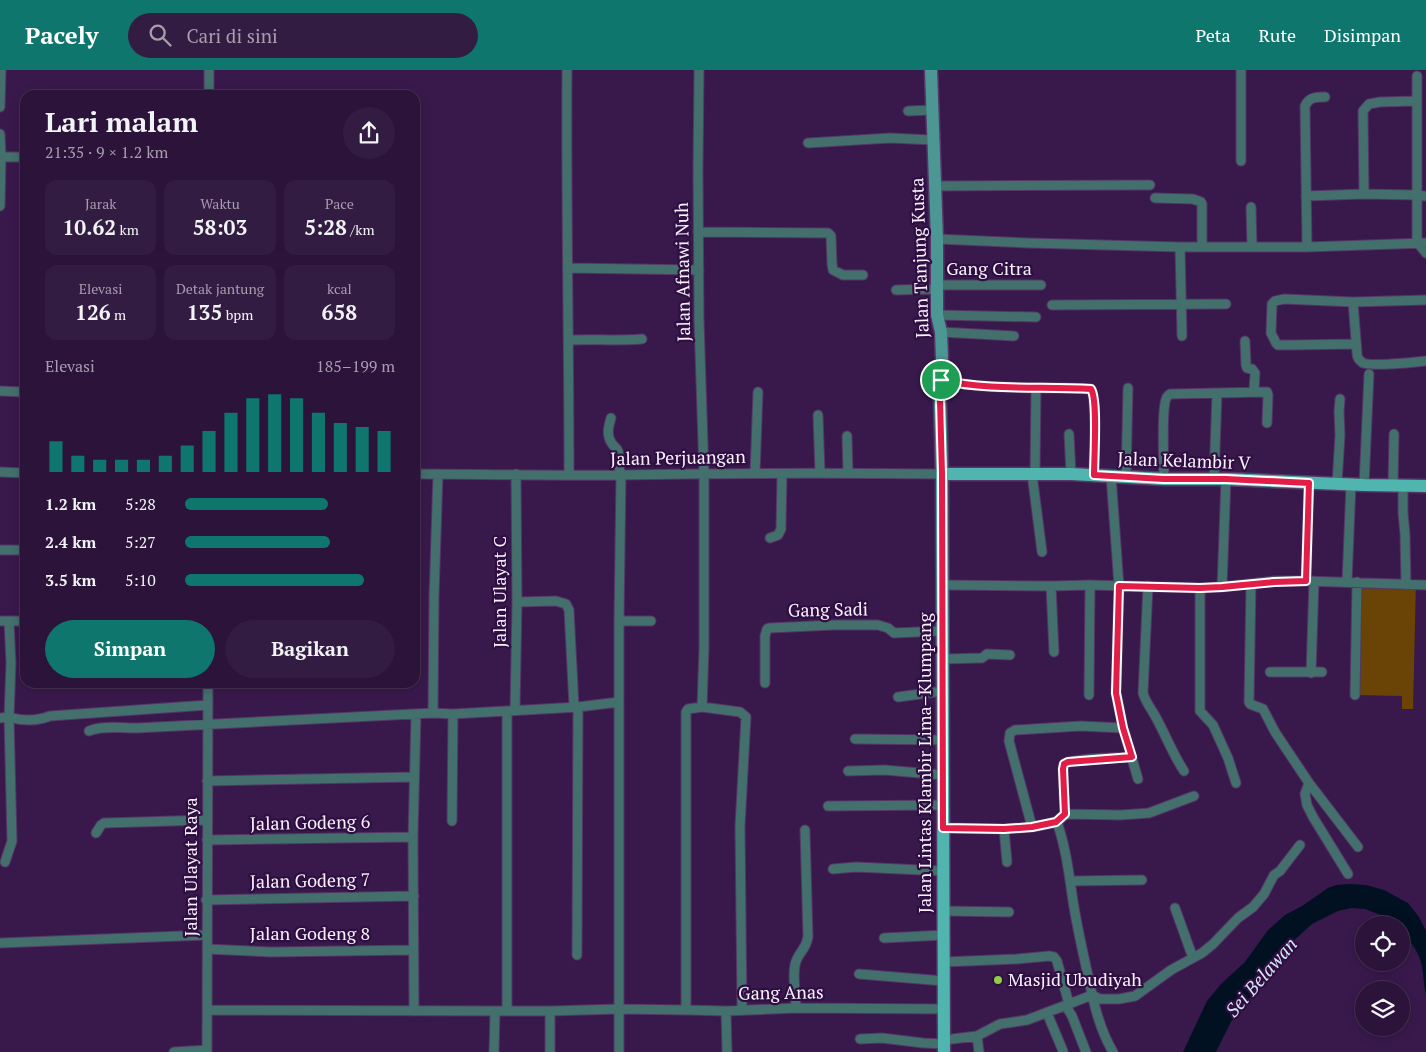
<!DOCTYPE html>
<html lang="id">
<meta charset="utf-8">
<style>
:root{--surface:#2b1339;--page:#331c41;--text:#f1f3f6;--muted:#a69eae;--line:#473253;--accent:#0f766e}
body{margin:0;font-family:"PT Serif",serif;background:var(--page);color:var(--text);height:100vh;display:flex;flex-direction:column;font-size:19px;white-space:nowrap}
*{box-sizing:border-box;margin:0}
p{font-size:16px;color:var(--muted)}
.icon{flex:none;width:28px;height:28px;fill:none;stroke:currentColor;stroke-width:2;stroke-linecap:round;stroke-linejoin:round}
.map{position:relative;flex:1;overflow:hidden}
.panel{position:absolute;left:20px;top:20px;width:400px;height:598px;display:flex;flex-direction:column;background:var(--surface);border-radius:15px;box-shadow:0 2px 12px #0003,0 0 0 1px var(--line)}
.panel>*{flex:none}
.tools{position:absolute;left:1355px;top:846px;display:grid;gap:10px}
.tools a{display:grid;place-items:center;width:55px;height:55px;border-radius:50%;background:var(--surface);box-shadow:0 2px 12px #0003,0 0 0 1px var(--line);font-size:25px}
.pin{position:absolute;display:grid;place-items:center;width:42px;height:42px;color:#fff;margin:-21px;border:2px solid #fff;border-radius:50%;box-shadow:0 1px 5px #0007}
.round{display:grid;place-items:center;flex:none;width:52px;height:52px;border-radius:26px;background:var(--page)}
.summary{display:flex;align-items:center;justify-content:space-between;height:85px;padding:0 25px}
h1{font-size:28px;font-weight:700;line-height:38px}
.metrics{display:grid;grid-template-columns:repeat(3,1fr);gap:8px;height:85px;padding:5px 25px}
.metrics div{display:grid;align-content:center;border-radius:12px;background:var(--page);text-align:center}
.metrics b{font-size:21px;font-weight:700}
.metrics small{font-size:14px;font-weight:400}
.metrics p{font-size:14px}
.chart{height:140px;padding:10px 25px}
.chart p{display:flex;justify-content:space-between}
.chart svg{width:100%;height:90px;margin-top:5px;stroke:var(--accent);stroke-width:6}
.button{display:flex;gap:10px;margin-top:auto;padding:10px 25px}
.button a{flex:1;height:58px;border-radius:30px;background:var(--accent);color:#fff;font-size:20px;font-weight:700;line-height:58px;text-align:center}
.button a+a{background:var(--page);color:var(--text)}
ul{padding:0 25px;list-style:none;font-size:16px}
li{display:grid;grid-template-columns:80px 60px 1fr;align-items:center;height:38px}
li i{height:12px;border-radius:6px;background:var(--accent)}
header{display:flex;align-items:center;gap:30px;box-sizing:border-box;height:70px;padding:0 25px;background:var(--accent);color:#fff}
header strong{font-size:24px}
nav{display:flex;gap:28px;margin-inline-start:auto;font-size:18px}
.search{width:350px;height:45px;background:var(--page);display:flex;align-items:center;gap:12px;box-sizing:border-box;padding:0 18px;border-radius:28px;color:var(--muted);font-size:19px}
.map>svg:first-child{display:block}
.green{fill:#6a4407}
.water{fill:#021122}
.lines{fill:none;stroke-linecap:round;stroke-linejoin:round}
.river{stroke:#021122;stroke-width:16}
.street-casing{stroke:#543765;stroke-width:11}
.secondary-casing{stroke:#543765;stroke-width:15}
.primary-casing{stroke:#543765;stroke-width:15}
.street{stroke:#43706d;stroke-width:9}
.secondary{stroke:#4c9693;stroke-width:12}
.primary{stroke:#50b4af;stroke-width:12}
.route-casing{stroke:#fff;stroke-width:10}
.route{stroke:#e11d48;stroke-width:6}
.poi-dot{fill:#8ece43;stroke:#2f0e41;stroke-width:2}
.labels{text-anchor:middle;stroke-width:4.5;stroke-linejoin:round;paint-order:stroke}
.street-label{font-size:18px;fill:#f9f1fe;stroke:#2f0e41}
.poi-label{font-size:18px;fill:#f9f1fe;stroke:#2f0e41;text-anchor:start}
.water-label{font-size:19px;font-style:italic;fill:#d7e6f7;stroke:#2f0e41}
</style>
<header>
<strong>Pacely</strong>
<div class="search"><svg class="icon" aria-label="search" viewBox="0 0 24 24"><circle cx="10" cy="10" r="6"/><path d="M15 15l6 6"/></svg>Cari di sini</div>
<nav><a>Peta</a><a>Rute</a><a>Disimpan</a></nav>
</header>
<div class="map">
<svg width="1426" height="982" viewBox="0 0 1426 982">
<rect width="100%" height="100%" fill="#39194c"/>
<!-- green -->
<path class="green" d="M1359,509L1416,510L1413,639H1402V626L1356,625Z"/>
<!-- water -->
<path class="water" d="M1349,814L1366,815L1384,820L1408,833L1419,847L1426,861V925C1423,913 1424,901 1420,889C1416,878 1408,869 1401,859V855H1398L1396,852L1381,845L1365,839L1352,838L1338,841L1312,854L1281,882L1234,936L1205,982H1183L1207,931L1221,914L1245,892L1268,860L1285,845L1302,836L1328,818L1336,815Z"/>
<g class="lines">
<!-- river -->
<path class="river" d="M1207,982L1224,948L1236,931L1261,905L1276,884"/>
<!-- street casing -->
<g class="street-casing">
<path id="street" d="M209,0V25
M567,0C566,135 569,270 569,405
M699,0L698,100L699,251L704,404V578L702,637
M1417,6V125L1426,126
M0,37L1,0
M908,41L932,40
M0,64L1,87L0,136
M808,73L890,68L933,70
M1,87H25
M1241,91V0
M935,116L1150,115
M1364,124L1363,41L1369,34L1380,32L1417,31
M1306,126L1364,124L1417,125V172L1426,183
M1155,128L1193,129L1201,132L1202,134V177
M1251,137L1252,177
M698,162L828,163L831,166L832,194L833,200L843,205H863
M937,169L1029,173L1180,177H1307L1426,173
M1180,177L1182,266
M1307,177L1305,36C1309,27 1316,27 1325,27
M568,198L699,200
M937,215H1041
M896,220L937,219
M1353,232L1357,283C1357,288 1359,290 1363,293C1372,297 1414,292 1426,291
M1052,235L1226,234
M937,245L1036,247
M941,262L1014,266
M569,270C593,269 617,271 642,269
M1245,271L1246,295L1247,298L1252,299L1255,303L1254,321
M1356,274L1290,275H1278L1276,273L1271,263L1272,234L1275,231L1284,229L1353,232L1426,230
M941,310C990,321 1042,316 1091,319C1097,328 1094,390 1094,405
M0,321L25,322
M818,345L820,403
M611,348C608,358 606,366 613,375C615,377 617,378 618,381C621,388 617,396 621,405L619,551V982
M1069,364L1071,404
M847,366L848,403
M0,402L25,403
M755,403L758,322
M415,404C483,404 551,406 620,405C727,403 834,403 942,404
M1032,404L1042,482
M1035,404L1036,318
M1111,406L1119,516L1116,623L1123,658L1138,709
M1126,407L1128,318
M1164,409C1164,395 1161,335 1167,327C1167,326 1169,325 1170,324L1264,322H1267L1268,325L1267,353
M1214,409L1217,323
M1337,414L1340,365L1339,341L1340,329
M1364,415L1369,304
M1393,415L1394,364
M1403,416V443L1405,464L1406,515
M770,468L778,465L781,459L782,404
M0,480H25
M1306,511L1309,413
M1347,512L1351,414
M1251,514L1249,632L1250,634L1263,639L1275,662L1309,713L1358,777
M942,515L1051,516L1090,515L1200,518L1222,517L1274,511H1306L1426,515
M1051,516L1054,582
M1148,516L1143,623C1145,631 1150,637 1154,644C1165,663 1172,683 1184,701
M1222,517L1226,409
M1200,518V641L1213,655L1228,688L1236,713
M517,532L556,531L566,534L569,540L574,636
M0,551H25
M619,551H651
M943,589L982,588L987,584L1010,585
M1270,602H1322
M1311,603L1314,511
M765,613V566L767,559L769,558L834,555H878L888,558L894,563L942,561
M1089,625L1090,515
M1355,625L1357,512
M898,627L943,621
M515,640L517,532L516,404
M507,641V940
M433,643L434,527L438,404
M0,648L9,647L11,593L9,551
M89,661C101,655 124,658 137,658L433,643L453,644L578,637L619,632
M855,669L943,670
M848,701L885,700L943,705
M207,711L414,707
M1309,713L1305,724L1307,735L1313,747L1348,804
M828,736L943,735
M1065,744L1063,699L1064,694C1075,688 1117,688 1132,687
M452,751L453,644
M1057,752C1066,778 1069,804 1073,831C1077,857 1083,883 1089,910C1094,935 1100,960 1113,982
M1032,757L1057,752L1065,744L1121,745L1149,743L1194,726
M943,758L1004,759L1032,757L1009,671L1010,663L1015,660L1081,656L1123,658
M1004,759L1007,792
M96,763L101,755L104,753L207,750
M207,770L413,767
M5,792L12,771L9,647C22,651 37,651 50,646L208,635
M833,799L856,797L943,801
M1071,811L1142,810
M206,830L414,826
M1175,838L1193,888
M944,841L1009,842
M884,868L944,865
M0,873L207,865
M207,879L271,882L413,880
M577,885L578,637
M944,892L1017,889L1049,886L1054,887L1057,891L1069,934L1027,950L1000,954L977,966L944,970
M859,904L944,911
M1069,934L1092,925L1100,929H1119L1135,926L1171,900L1202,883L1213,874L1238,848L1253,837L1264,824L1274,805L1280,801L1300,775
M1066,936L1072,946L1086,982
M796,938C796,925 791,900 797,889C801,880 806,879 808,867L805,760
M208,940L550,941L619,939L686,940L726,941L796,938L944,939
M686,940V642L688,639L702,637L740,642L746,647L740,756L742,940
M414,941L413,767L416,645
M550,941V982
M726,941L727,982
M1047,943L1063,981
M977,966L979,982
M860,969L882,968L923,973L944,974
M174,982L207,980
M207,982L208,612
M494,982L495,941"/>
</g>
<!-- secondary casing -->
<g class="secondary-casing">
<path id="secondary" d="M931,0L937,169V245L941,262L942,289L940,330L942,404"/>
</g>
<!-- primary casing -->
<g class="primary-casing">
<path id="primary" d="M944,982L942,404H1071L1164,409H1226L1364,415L1426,416"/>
</g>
<!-- street -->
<use href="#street" class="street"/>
<!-- secondary -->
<use href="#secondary" class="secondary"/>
<!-- primary -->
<use href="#primary" class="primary"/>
</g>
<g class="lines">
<!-- route casing -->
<g class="route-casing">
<path id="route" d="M941,310C990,321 1042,316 1091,319C1098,329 1094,389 1094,405L1164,409H1226L1309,413L1306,511L1274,512L1222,517L1200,518L1119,516L1116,623L1123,658L1132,687L1068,692L1064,694L1063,699L1065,744L1056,752L1032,757L1004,759L943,758L942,404L940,330Z"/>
</g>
<!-- route -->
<use href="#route" class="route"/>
</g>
<!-- markers -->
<circle class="poi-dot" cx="998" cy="910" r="5"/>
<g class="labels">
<!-- street labels -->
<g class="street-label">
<text transform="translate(920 188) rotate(-92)" y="6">Jalan Tanjung Kusta</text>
<text x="989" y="205">Gang Citra</text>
<text transform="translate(683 202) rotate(-91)" y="6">Jalan Afnawi Nuh</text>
<text transform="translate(678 388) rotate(-1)" y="6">Jalan Perjuangan</text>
<text transform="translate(1184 391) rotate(2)" y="6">Jalan Kelambir V</text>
<text transform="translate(500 522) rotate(-90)" y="6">Jalan Ulayat C</text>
<text transform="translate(828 540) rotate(-1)" y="6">Gang Sadi</text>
<text transform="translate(925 693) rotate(-90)" y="6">Jalan Lintas Klambir Lima–Klumpang</text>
<text transform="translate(310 753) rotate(-1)" y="6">Jalan Godeng 6</text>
<text transform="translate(191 797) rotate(-90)" y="6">Jalan Ulayat Raya</text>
<text transform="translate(310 811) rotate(-1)" y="6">Jalan Godeng 7</text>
<text x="310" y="870">Jalan Godeng 8</text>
<text transform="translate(781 923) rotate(-1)" y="6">Gang Anas</text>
</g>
<!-- poi labels -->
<g class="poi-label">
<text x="1008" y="916">Masjid Ubudiyah</text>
</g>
<!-- water labels -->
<g class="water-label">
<text transform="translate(1261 907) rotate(-49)" y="7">Sei Belawan</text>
</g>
</g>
</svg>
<div class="tools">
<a><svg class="icon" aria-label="locate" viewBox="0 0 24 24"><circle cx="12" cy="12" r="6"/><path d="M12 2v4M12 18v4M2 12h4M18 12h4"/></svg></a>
<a><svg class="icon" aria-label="layers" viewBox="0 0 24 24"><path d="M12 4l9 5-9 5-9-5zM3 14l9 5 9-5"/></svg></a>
</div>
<div class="pin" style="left:941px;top:310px;background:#1e9e55"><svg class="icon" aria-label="arrive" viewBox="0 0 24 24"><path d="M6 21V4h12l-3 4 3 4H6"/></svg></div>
<section class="panel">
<div class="summary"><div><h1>Lari malam</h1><p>21:35 · 9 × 1.2 km</p></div><a class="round"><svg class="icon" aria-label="share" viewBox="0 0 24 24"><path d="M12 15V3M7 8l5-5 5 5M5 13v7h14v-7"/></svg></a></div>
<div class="metrics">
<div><p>Jarak</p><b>10.62<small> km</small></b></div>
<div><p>Waktu</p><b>58:03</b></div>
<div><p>Pace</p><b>5:28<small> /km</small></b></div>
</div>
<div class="metrics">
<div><p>Elevasi</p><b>126<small> m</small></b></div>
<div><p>Detak jantung</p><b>135<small> bpm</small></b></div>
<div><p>kcal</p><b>658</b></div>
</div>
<div class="chart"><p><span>Elevasi</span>185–199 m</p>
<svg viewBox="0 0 160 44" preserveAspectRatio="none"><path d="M5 44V29M15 44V36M25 44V38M35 44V38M45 44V38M55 44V36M65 44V31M75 44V24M85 44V15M95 44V8M105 44V6M115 44V8M125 44V15M135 44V20M145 44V22M155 44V24"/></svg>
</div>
<ul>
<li><b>1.2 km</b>5:28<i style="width:68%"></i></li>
<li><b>2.4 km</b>5:27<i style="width:69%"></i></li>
<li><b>3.5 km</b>5:10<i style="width:85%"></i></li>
</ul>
<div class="button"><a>Simpan</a><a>Bagikan</a></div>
</section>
</div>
